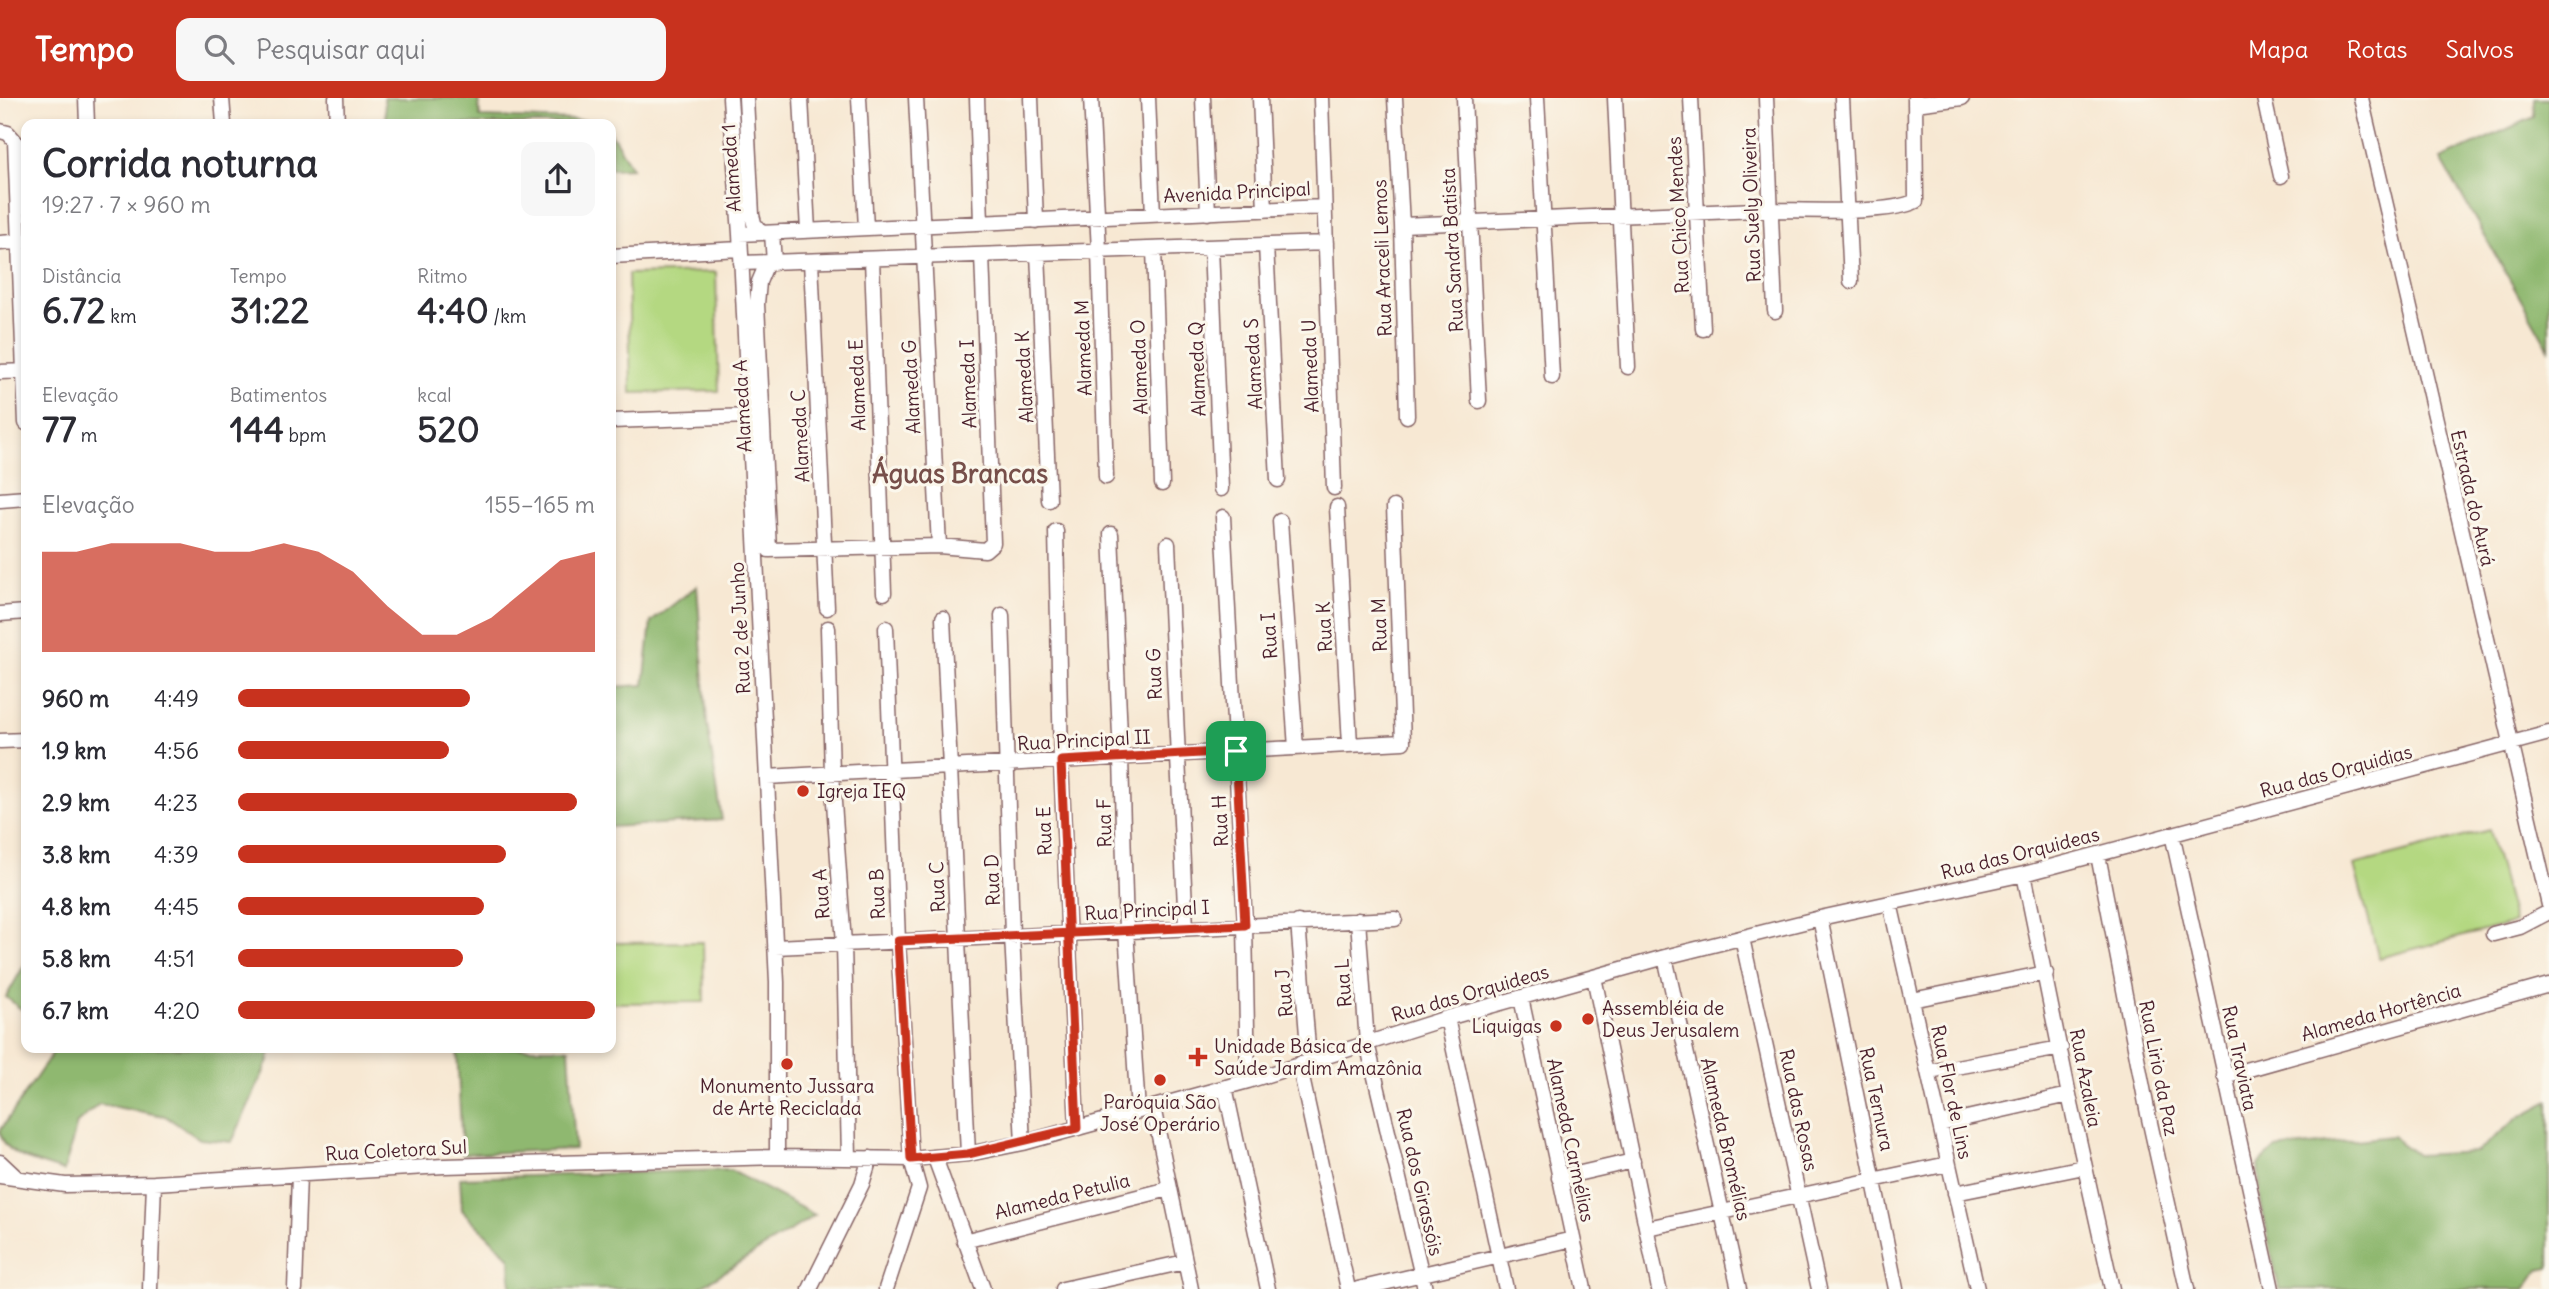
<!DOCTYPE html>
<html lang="pt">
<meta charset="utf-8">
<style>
:root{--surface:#fff;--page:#f7f7f7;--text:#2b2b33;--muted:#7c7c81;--accent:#c8321e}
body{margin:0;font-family:Delius,sans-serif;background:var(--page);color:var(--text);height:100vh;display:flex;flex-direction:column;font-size:26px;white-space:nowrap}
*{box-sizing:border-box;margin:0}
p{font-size:23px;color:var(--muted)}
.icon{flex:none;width:38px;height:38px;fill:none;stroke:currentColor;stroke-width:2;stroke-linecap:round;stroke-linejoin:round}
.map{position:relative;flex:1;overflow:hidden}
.panel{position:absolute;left:21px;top:21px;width:595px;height:934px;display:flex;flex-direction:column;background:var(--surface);border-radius:14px;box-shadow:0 4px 10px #0003}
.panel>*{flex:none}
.pin{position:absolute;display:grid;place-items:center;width:60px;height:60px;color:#fff;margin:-30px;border-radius:14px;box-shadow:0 4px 10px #0006}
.round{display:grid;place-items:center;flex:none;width:74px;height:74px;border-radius:14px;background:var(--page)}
.headline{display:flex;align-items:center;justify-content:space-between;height:119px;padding:0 21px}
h1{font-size:38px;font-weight:800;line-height:52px}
.figures{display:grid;grid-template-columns:repeat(3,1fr);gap:10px;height:119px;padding:7px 21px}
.figures div{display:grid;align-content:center}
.figures b{font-size:35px;font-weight:800}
.figures small{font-size:19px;font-weight:400}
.figures p{font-size:19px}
.chart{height:196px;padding:14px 21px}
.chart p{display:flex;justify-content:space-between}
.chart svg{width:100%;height:126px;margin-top:7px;fill:var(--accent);opacity:.7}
ul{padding:0 21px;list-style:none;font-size:23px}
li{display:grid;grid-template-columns:112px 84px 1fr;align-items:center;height:52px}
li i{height:18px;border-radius:9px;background:var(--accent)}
header{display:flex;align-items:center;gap:42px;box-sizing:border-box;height:98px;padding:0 35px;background:var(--accent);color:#fff}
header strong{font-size:33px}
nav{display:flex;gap:38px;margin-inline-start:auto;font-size:24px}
.search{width:490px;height:63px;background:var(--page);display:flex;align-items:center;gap:18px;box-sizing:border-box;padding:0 24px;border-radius:14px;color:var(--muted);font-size:26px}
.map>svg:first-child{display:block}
.green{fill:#b4d881;stroke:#7f7c56;stroke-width:2}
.forest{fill:#8fb86f;stroke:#6c6c4d;stroke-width:2}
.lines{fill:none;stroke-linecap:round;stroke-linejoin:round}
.minor-casing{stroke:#876566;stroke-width:17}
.minor{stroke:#fff;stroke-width:14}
.route-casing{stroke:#fff;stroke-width:14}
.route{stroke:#c8321e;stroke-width:9}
.poi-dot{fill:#c8321e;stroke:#fbf7ec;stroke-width:2.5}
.labels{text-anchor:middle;stroke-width:6;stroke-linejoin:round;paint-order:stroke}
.street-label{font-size:19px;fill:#4a1f2b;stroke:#fbf7ec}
.poi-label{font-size:19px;fill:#4a1f2b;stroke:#fbf7ec;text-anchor:start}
.district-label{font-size:26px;font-weight:bold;fill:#774f4a;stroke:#fbf7ec}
</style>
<header>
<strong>Tempo</strong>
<div class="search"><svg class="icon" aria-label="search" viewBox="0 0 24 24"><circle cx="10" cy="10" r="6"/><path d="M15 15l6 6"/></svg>Pesquisar aqui</div>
<nav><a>Mapa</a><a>Rotas</a><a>Salvos</a></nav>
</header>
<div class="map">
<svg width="2549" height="1191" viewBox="0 0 2549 1191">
<rect width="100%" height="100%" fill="#fbf7ec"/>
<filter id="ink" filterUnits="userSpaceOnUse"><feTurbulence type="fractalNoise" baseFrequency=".0143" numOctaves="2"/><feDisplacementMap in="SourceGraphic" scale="14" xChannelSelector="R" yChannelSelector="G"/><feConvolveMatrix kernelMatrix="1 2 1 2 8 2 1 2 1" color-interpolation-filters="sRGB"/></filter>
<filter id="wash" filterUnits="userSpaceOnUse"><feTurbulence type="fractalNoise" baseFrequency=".00686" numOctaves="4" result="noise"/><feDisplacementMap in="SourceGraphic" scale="28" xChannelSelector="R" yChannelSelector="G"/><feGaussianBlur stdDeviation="1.57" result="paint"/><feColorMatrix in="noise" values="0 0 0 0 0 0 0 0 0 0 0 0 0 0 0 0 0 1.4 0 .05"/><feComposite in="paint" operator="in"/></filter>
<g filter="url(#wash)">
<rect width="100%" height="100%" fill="#f7e8d3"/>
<!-- green -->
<path class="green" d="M716,174L719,293L631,295L628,176Z
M2489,732L2514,825L2379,860L2354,767Z
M703,844L704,904L611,905V845Z"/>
<!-- forest -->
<path class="forest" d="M384,0H478L480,19L604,23L605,26H386Z
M2535,0H2549V251L2441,61L2534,19Z
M611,35L632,70L611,71Z
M697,488L707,626L722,722L611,729V589L644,587L651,524Z
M26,864V915L6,899Z
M56,950H270L269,962L232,1044L200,1041L165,1018L99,1006L77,1025L64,1073C42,1065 4,1060 0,1033Z
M457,950H569L575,1051L462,1056Z
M2549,1003V1169L2539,1171L2525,1191H2279L2261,1105L2258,1067L2275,1051L2392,1038L2417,1057L2477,1054L2519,1019Z
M730,1072L815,1117L697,1191H511L510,1160L462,1112L460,1080Z"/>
</g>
<g filter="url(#ink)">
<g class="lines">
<!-- minor casing -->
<g class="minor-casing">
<path id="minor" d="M86,0L87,26
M222,0L224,26
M336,0L337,26
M730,0L740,136L777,884V1059
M746,0L752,117L754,125L761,135
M801,0L808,133
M859,0L866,130
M916,0L939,448
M977,0L981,125
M1031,0L1036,123
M1091,0L1099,153L1106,379
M1148,0L1153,117
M1203,0L1208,115
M1260,0L1265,112
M1321,0L1334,390
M1395,0L1402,127L1407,318
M1464,0L1479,303
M1537,0L1552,279
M1615,0L1628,269
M1691,0L1703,231
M1766,0L1775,213
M1842,0L1851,183
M2264,0L2281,78
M2361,0L2549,807
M1915,6L1962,0
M0,33L8,35L15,43L26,325
M1402,127C1520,123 1639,116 1757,112C1795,111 1886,118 1916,103L1915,0
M772,135L774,165
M740,136L1324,109
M0,145L26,143
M1266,147L1278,382
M1211,149L1221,391
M1154,151L1162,386
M1038,155L1049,402
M611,158L740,151
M872,161L884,495
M811,163L827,510
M741,165L1326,145
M767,165L759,184L757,206L769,452L939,448L985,452L993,445L982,157
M0,274L26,273
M611,323L749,318
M0,402L26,400
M1337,409L1350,647
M1223,419L1245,827L1248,983
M1280,423L1296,650
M1056,433L1061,663L1077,1030
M1111,436L1121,660L1126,832L1138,1013
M1168,446L1186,830
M0,516L26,514
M1002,517L1012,838L1023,1045
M943,520L968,1056
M828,530L832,676L844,846L849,1059
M886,530L898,843L911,1061L919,1090L886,1191
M0,643L26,642
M767,679L1403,644L1394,409
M2172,736L2272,1191
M2098,757L2148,1016L2187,1191
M2024,776L2069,997L2112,1191
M1890,805L1977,1191
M1820,820L1896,1191
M1358,822L1367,945L1425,1191
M1298,824L1309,962
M2493,836L2520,829L2549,814
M1742,840L1819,1191
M775,849L1395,821
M1665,859L1739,1191
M1594,879L1659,1191
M1521,900L1584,1191
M1912,902L2046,875
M1447,920L1506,1191
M1299,966L1348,1191
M1929,974L2061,950
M2224,978L2549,887
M1225,989L1268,1191
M1153,1009L1191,1191
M1940,1026L2069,997
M935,1060L983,1191
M0,1064L17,1080
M0,1078L65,1087L154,1085L444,1068L777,1059L911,1061L968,1056L1023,1045L1248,983L1447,920L1665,859L1820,820L2024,776L2549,635
M1559,1080L1633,1063
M1955,1095L2084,1069
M1647,1130L1948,1066
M964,1143L1169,1091
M150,1191L154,1085
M295,1191L299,1077
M810,1191L862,1086L870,1060
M1063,1191L1185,1164
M1358,1191L1573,1141"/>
</g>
<!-- minor -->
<use href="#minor" class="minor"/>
</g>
</g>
<g class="lines" filter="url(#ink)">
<!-- route casing -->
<g class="route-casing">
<path id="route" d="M1236,653L1061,663L1077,1030L968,1056L911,1061L898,843C1013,838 1129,833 1245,827L1236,653"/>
</g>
<!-- route -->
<use href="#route" class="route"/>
</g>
<!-- markers -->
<g class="poi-dot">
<circle cx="803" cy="693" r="7"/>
<circle cx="1588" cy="921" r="7"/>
<circle cx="1556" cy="928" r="7"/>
<path d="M1194.5 948.5h7v7h7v7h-7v7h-7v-7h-7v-7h7z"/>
<circle cx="787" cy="966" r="7"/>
<circle cx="1160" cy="982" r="7"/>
</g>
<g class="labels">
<!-- street labels -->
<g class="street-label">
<text transform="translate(731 70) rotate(-94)" y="7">Alameda 1</text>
<text transform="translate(1237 94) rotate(-3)" y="7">Avenida Principal</text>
<text transform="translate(1751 107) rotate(-92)" y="7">Rua Suely Oliveira</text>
<text transform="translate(1678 117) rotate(-93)" y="7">Rua Chico Mendes</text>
<text transform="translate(1452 152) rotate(-93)" y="7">Rua Sandra Batista</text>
<text transform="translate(1382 160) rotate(-92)" y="7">Rua Araceli Lemos</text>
<text transform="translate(1083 250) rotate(-92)" y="7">Alameda M</text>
<text transform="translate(1253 266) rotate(-93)" y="7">Alameda S</text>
<text transform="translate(1310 268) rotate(-92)" y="7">Alameda U</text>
<text transform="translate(1139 269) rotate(-92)" y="7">Alameda O</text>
<text transform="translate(1197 271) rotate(-92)" y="7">Alameda Q</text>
<text transform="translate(1024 279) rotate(-93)" y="7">Alameda K</text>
<text transform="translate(968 286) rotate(-92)" y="7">Alameda I</text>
<text transform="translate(857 287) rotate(-92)" y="7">Alameda E</text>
<text transform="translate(911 289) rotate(-93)" y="7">Alameda G</text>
<text transform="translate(742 308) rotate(-93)" y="7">Alameda A</text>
<text transform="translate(800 338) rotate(-93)" y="7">Alameda C</text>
<text transform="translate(2473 400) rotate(77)" y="7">Estrada do Aurá</text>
<text transform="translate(1379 527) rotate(-92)" y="7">Rua M</text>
<text transform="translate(1324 529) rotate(-93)" y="7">Rua K</text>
<text transform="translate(740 530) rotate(-93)" y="7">Rua 2 de Junho</text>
<text transform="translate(1269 538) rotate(-94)" y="7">Rua I</text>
<text transform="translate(1154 576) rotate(-92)" y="7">Rua G</text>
<text transform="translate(1084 642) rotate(-3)" y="7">Rua Principal II</text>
<text transform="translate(2336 673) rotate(-15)" y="7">Rua das Orquidias</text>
<text transform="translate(1220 723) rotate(-93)" y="7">Rua H</text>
<text transform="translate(1104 725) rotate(-91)" y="7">Rua F</text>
<text transform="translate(1044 733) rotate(-92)" y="7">Rua E</text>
<text transform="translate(2020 755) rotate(-14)" y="7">Rua das Orquideas</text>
<text transform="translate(992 782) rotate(-92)" y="7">Rua D</text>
<text transform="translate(937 789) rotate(-92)" y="7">Rua C</text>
<text transform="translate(821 796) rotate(-94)" y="7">Rua A</text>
<text transform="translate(877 796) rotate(-92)" y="7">Rua B</text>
<text transform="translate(1147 812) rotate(-3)" y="7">Rua Principal I</text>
<text transform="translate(1343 885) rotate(-94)" y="7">Rua L</text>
<text transform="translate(1284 895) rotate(-95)" y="7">Rua J</text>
<text transform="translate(1470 895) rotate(-16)" y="7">Rua das Orquideas</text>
<text transform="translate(2381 914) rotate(-16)" y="7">Alameda Hortência</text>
<text transform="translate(2240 960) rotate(78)" y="7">Rua Traviata</text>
<text transform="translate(2159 970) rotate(79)" y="7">Rua Lirio da Paz</text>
<text transform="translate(2086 980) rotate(79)" y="7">Rua Azaleia</text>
<text transform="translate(1952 994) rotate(78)" y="7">Rua Flor de Lins</text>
<text transform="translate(1877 1001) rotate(78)" y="7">Rua Ternura</text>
<text transform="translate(1799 1012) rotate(78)" y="7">Rua das Rosas</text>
<text transform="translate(1726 1041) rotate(77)" y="7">Alameda Bromélias</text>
<text transform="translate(1571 1042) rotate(78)" y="7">Alameda Carmélias</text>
<text transform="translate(396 1052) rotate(-3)" y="7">Rua Coletora Sul</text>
<text transform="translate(1420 1084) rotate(77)" y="7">Rua dos Girassóis</text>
<text transform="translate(1062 1098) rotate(-14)" y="7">Alameda Petulia</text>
</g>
<!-- poi labels -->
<g class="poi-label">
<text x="817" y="700">Igreja IEQ</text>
<text x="1602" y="917">Assembléia de<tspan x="1602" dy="22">Deus Jerusalem</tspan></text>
<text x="1542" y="935" text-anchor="end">Liquigas</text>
<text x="1214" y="955">Unidade Básica de<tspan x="1214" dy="22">Saúde Jardim Amazônia</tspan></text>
<text x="787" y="995" text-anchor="middle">Monumento Jussara<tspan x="787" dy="22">de Arte Reciclada</tspan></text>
<text x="1160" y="1011" text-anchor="middle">Paróquia São<tspan x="1160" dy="22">José Operário</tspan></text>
</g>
<!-- district labels -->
<g class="district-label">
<text x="960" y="385">Águas Brancas</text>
</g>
</g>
</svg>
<div class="pin" style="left:1236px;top:653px;background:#1e9e55"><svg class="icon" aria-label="arrive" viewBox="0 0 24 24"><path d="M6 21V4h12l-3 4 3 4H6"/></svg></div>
<section class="panel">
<div class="headline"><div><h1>Corrida noturna</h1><p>19:27 · 7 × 960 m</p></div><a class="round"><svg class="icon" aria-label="share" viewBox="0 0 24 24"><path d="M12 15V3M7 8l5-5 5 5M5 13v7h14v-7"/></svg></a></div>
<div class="figures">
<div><p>Distância</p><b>6.72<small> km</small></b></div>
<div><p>Tempo</p><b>31:22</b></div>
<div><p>Ritmo</p><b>4:40<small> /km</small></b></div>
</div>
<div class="figures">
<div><p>Elevação</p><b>77<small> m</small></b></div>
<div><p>Batimentos</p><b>144<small> bpm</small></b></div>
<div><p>kcal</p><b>520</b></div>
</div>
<div class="chart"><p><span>Elevação</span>155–165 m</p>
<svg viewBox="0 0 160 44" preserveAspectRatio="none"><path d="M0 44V9L10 9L20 6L30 6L40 6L50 9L60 9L70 6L80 9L90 16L100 28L110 38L120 38L130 32L140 22L150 12L160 9V44z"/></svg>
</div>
<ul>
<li><b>960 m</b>4:49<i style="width:65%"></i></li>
<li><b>1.9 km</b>4:56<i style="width:59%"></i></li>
<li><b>2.9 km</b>4:23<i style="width:95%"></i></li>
<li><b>3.8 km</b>4:39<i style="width:75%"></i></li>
<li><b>4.8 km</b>4:45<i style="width:69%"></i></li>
<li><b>5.8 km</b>4:51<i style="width:63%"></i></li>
<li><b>6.7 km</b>4:20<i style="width:100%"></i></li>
</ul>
</section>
</div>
